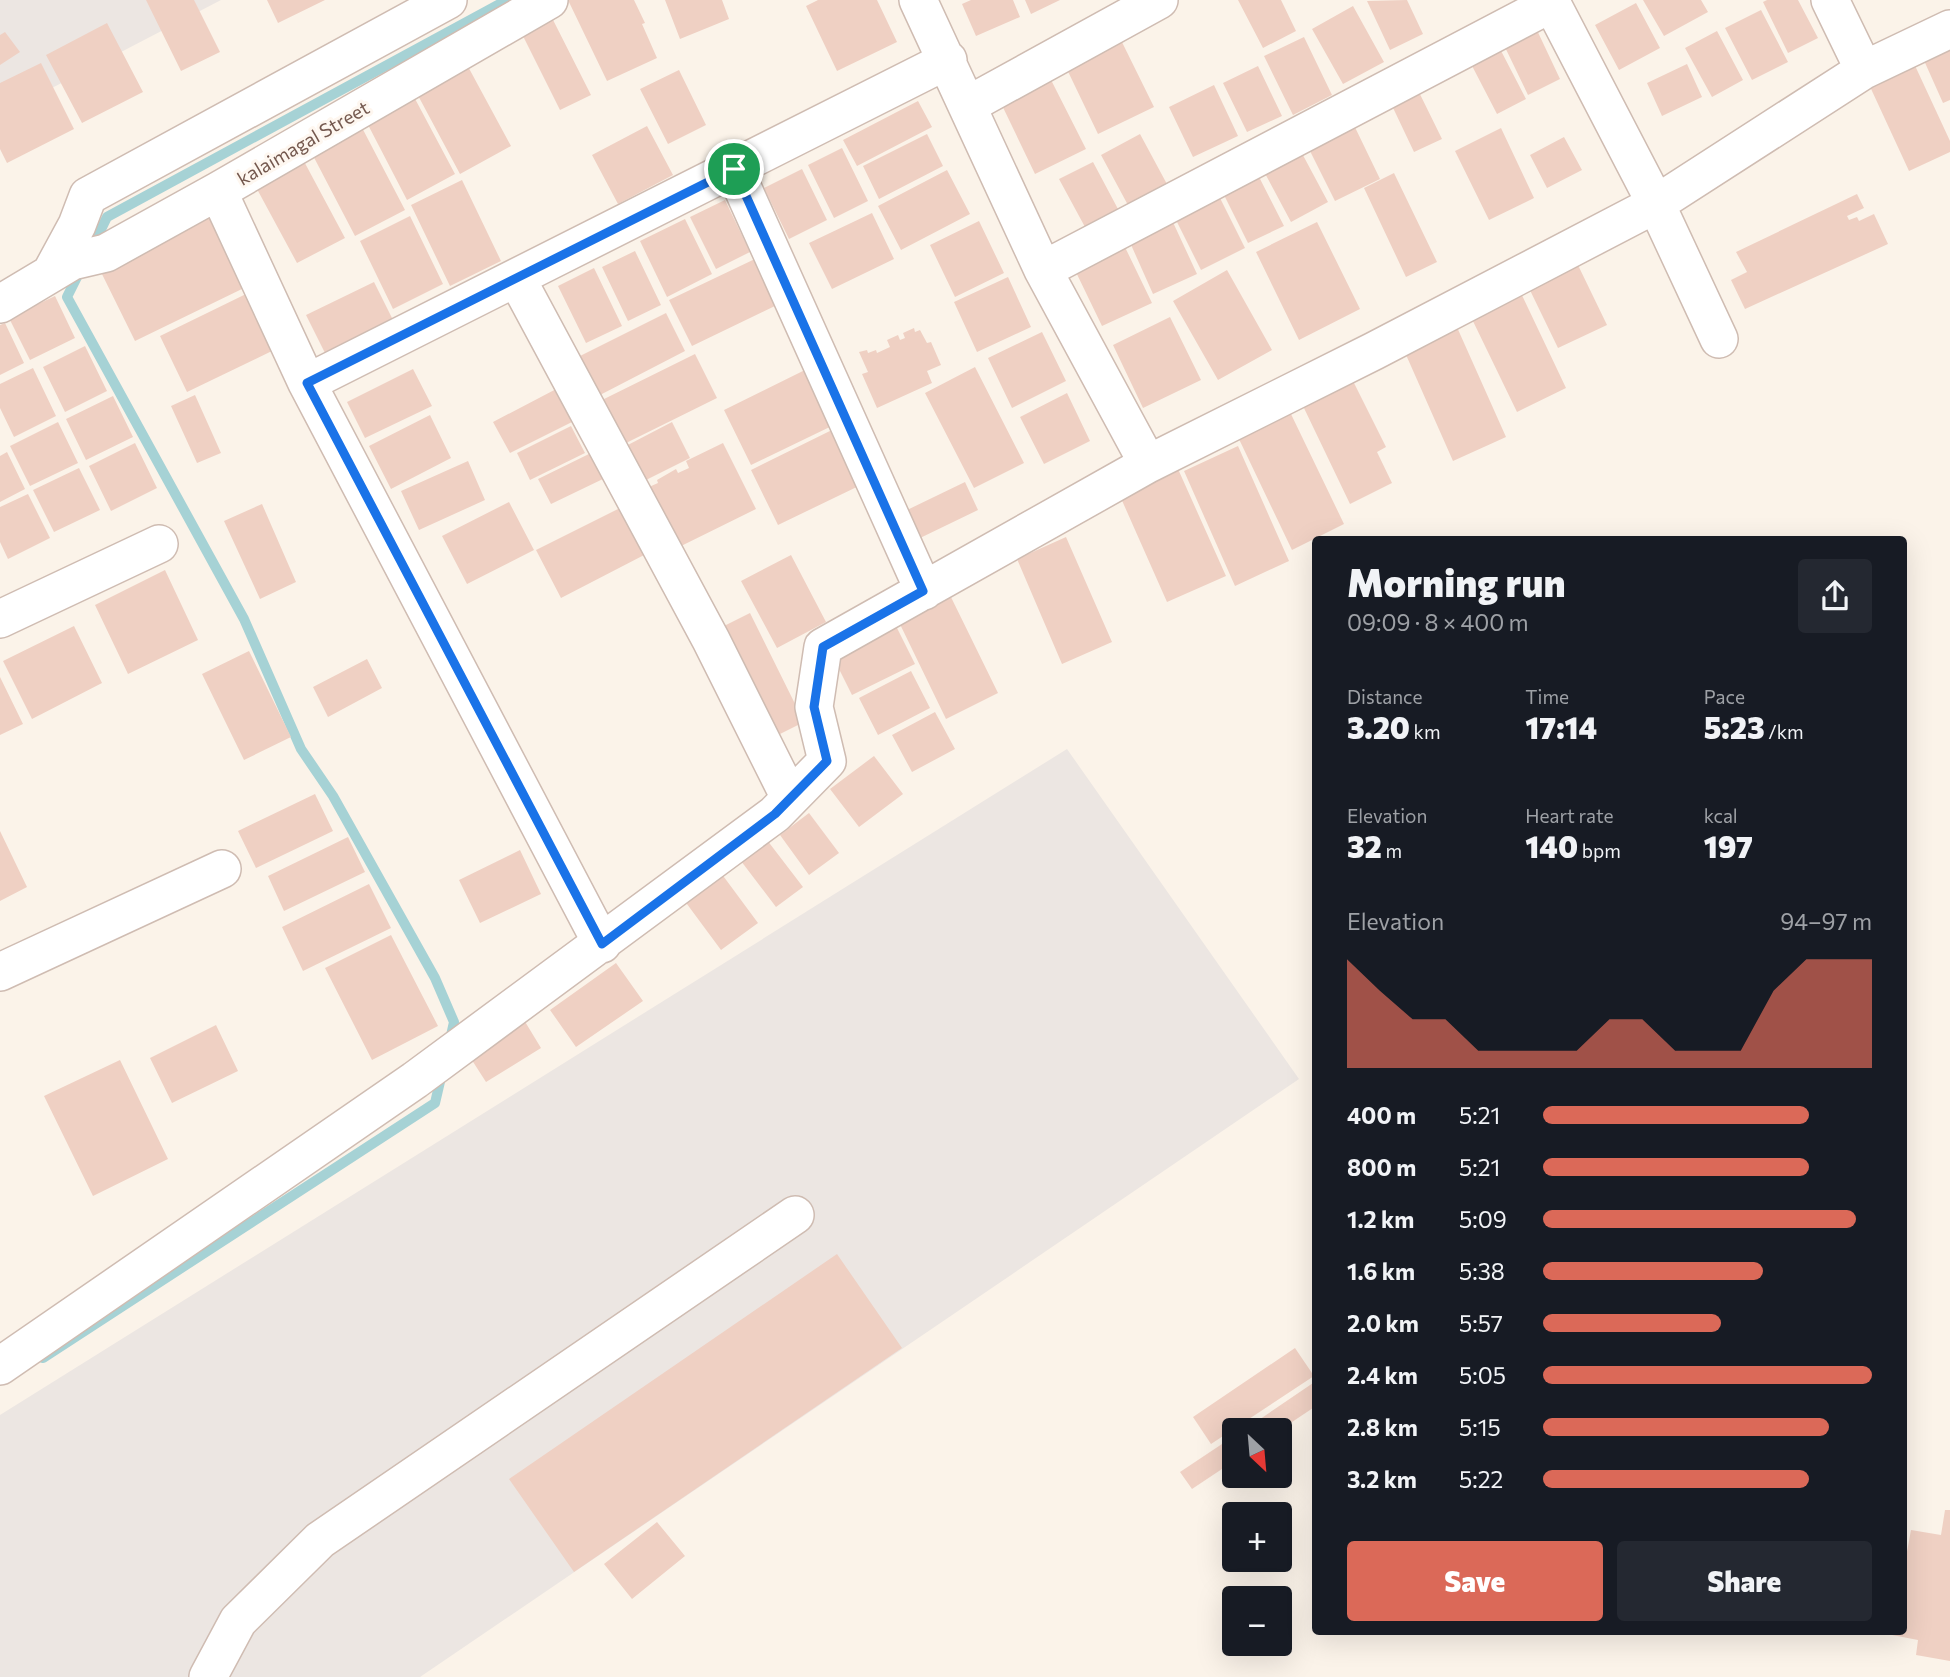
<!DOCTYPE html>
<meta charset="utf-8">
<style>
:root{--surface:#171b24;--page:#242831;--text:#f1f3f6;--muted:#9ea1a6;--accent:#db6958}
body{margin:0;font-family:Commissioner,sans-serif;background:var(--page);color:var(--text);height:100vh;display:flex;flex-direction:column;font-size:26px;white-space:nowrap}
*{box-sizing:border-box;margin:0}
p{font-size:23px;color:var(--muted)}
.icon{flex:none;width:38px;height:38px;fill:none;stroke:currentColor;stroke-width:2;stroke-linecap:round;stroke-linejoin:round}
.map{position:relative;flex:1;overflow:hidden}
.panel{position:absolute;left:1312px;top:536px;width:595px;height:1099px;display:flex;flex-direction:column;background:var(--surface);border-radius:7px;box-shadow:0 7px 28px #0002}
.panel>*{flex:none}
.needle{width:46px;rotate:154deg}
.controls{position:absolute;left:1222px;top:1418px;display:grid;gap:14px}
.controls a{display:grid;place-items:center;width:70px;height:70px;border-radius:7px;background:var(--surface);box-shadow:0 7px 28px #0002;font-size:35px}
.pin{position:absolute;display:grid;place-items:center;width:60px;height:60px;color:#fff;margin:-30px;border:4px solid #fff;border-radius:50%;box-shadow:0 2px 7px #0007}
.round{display:grid;place-items:center;flex:none;width:74px;height:74px;border-radius:7px;background:var(--page)}
.overview{display:flex;align-items:center;justify-content:space-between;height:119px;padding:0 35px}
h1{font-size:38px;font-weight:800;line-height:52px}
.stats{display:grid;grid-template-columns:repeat(3,1fr);gap:10px;height:119px;padding:7px 35px}
.stats div{display:grid;align-content:center}
.stats b{font-size:30px;font-weight:800}
.stats small{font-size:19px;font-weight:400}
.stats p{font-size:19px}
.chart{height:196px;padding:14px 35px}
.chart p{display:flex;justify-content:space-between}
.chart svg{width:100%;height:126px;margin-top:7px;fill:var(--accent);opacity:.7}
.primary-button{display:flex;gap:14px;margin-top:auto;padding:14px 35px}
.primary-button a{flex:1;height:80px;border-radius:7px;background:var(--accent);color:#fff;font-size:28px;font-weight:800;line-height:80px;text-align:center}
.primary-button a+a{background:var(--page);color:var(--text)}
ul{padding:0 35px;list-style:none;font-size:23px}
li{display:grid;grid-template-columns:112px 84px 1fr;align-items:center;height:52px}
li i{height:18px;border-radius:9px;background:var(--accent)}
.map>svg:first-child{display:block}
.industrial{fill:#ece6e2}
.lines{fill:none;stroke-linecap:round;stroke-linejoin:round}
.stream{stroke:#a6d2d5;stroke-width:10}
.building{fill:#efd0c3}
.minor-casing{stroke:#cfbcb2;stroke-width:40}
.minor{stroke:#fff;stroke-width:37}
.route-casing{stroke:#fff;stroke-width:14}
.route{stroke:#1a73e8;stroke-width:9}
.labels{text-anchor:middle;stroke-width:6;stroke-linejoin:round;paint-order:stroke}
.street-label{font-size:19px;fill:#74584e;stroke:#fef7f0}
</style>
<div class="map">
<svg width="1950" height="1677" viewBox="0 0 1950 1677">
<rect width="100%" height="100%" fill="#fbf3e9"/>
<!-- industrial -->
<path class="industrial" d="M0,0H221L0,115Z
M1067,749L1299,1079L420,1677H0V1415Z"/>
<g class="lines">
<!-- stream -->
<path class="stream" d="M92,248L107,217L507,0
M81,269L67,297L244,619L301,749L333,796L435,978L454,1022L449,1044
M43,1358L435,1103L442,1073"/>
</g>
<!-- building -->
<path class="building" d="M146,0H194L220,52L181,71Z
M267,0H325L278,23Z
M568,0H634L645,23L642,24L657,58L607,81Z
M665,0H722L729,19L680,39Z
M818,0H877L897,42L837,71L806,6Z
M971,0H1013L1020,17L976,36L962,4Z
M1025,0H1060L1031,14Z
M1238,0H1281L1296,31L1263,48Z
M1407,0L1423,34L1390,50L1367,1Z
M1643,0H1701L1708,12L1664,36Z
M1767,0H1798L1818,38L1788,53L1763,2Z
M1636,3L1660,48L1619,70L1595,25Z
M1353,6L1384,62L1343,84L1312,29Z
M548,10L591,95L560,110L518,26Z
M1761,10L1788,62L1752,80L1725,28Z
M107,23L143,92L82,123L46,55Z
M1535,26L1560,79L1528,95L1502,41Z
M1717,31L1743,80L1712,97L1685,48Z
M5,32L20,52L0,65V35Z
M1117,32L1154,107L1098,134L1062,59Z
M1304,37L1332,95L1293,115L1264,56Z
M1950,44V100L1943,103L1922,56Z
M1498,45L1526,99L1497,114L1469,60Z
M1911,57L1950,141V152L1909,171L1866,78Z
M465,61L511,146L460,174L414,88Z
M41,63L74,129L7,163L0,149V83Z
M1687,64L1702,97L1662,116L1647,83Z
M1258,66L1282,116L1247,132L1223,83Z
M679,70L706,125L668,144L640,89Z
M1047,72L1086,149L1035,174L998,97Z
M1413,80L1442,139L1414,152L1386,93Z
M1214,85L1238,136L1193,157L1169,107Z
M413,95L455,174L407,200L365,119Z
M918,101L932,127L857,166L843,140Z
M1351,119L1380,179L1335,201L1305,141Z
M358,120L405,210L355,236L308,146Z
M647,126L673,175L618,204L592,155Z
M1501,128L1534,198L1489,220L1455,151Z
M927,134L943,166L879,199L863,166Z
M1140,134L1168,186L1129,207L1101,155Z
M1564,137L1582,170L1547,188L1530,155Z
M1297,144L1328,202L1291,222L1260,164Z
M842,148L868,201L834,218L808,165Z
M299,152L345,238L297,263L251,178Z
M1093,162L1118,209L1085,227L1059,179Z
M802,169L827,220L789,239L764,188Z
M1255,169L1284,226L1248,243L1220,187Z
M947,170L970,214L901,250L878,206Z
M1394,173L1437,262L1406,277L1364,188Z
M462,180L501,261L450,286L411,205Z
M1217,192L1245,248L1201,270L1173,214Z
M1857,194L1864,208L1847,216L1849,220L1857,217L1859,221L1874,214L1888,244L1745,309L1731,280L1747,272L1736,252Z
M725,200L750,252L716,269L690,217Z
M207,212L244,288L135,341L98,266Z
M872,213L894,259L832,289L809,243Z
M410,216L443,284L393,309L360,241Z
M1171,218L1197,274L1153,294L1128,238Z
M685,219L712,274L667,297L640,241Z
M979,221L1004,273L955,297L930,245Z
M1317,222L1360,309L1299,340L1256,252Z
M1123,243L1152,303L1102,326L1073,266Z
M635,251L661,305L628,321L602,267Z
M757,258L779,304L692,346L669,300Z
M1576,261L1607,325L1558,348L1527,284Z
M594,268L622,326L586,343L558,286Z
M1227,270L1272,350L1218,380L1173,301Z
M1008,277L1031,327L977,352L954,302Z
M374,282L394,322L326,355L306,315Z
M1520,291L1566,388L1517,412L1470,315Z
M246,294L274,350L187,392L160,336Z
M55,296L75,338L30,360L9,318Z
M666,313L685,351L600,395L580,356Z
M1170,317L1201,380L1143,408L1113,345Z
M5,323L24,363L0,375V325Z
M1456,325L1506,437L1453,461L1403,348Z
M914,328L915,332L920,330L927,343L931,342L941,365L927,371L932,383L877,408L862,374L868,372L859,352L867,350L868,353L876,350L877,353L890,347L887,340L898,335L900,340L905,338L903,333Z
M1042,332L1066,381L1012,408L988,358Z
M85,346L107,391L65,412L43,367Z
M695,354L717,398L620,446L598,402Z
M811,367L838,423L751,465L724,410Z
M975,367L1024,463L974,488L925,393Z
M33,368L56,416L14,437L0,408V384Z
M413,369L432,406L365,438L347,402Z
M1353,381L1386,447L1377,452L1392,483L1350,504L1303,406Z
M560,387L576,420L510,453L493,422Z
M1067,393L1090,441L1044,464L1020,417Z
M195,395L221,453L197,463L171,406Z
M113,396L133,437L86,460L66,419Z
M1290,412L1344,524L1292,550L1238,437Z
M430,415L451,458L391,489L369,446Z
M58,422L78,463L30,486L10,446Z
M672,422L690,458L642,482L624,447Z
M571,426L585,453L530,480L517,453Z
M838,427L865,483L778,525L751,470Z
M135,443L157,488L111,511L89,466Z
M723,443L756,509L675,549L649,487L658,483L657,480L676,469L678,473L689,468L686,461Z
M1238,446L1289,561L1235,586L1184,471Z
M7,452L25,489L0,502V456Z
M593,452L605,478L551,504L538,479Z
M468,461L485,500L419,530L401,491Z
M79,468L100,510L54,532L33,490Z
M1178,469L1226,576L1167,602L1120,496Z
M965,482L978,510L918,539L905,511Z
M28,494L50,538L8,559L0,542V507Z
M509,502L534,550L467,584L442,536Z
M262,504L296,582L260,599L224,521Z
M624,506L648,553L561,598L536,550Z
M1066,537L1112,642L1062,664L1017,559Z
M791,555L826,622L777,648L741,581Z
M165,570L198,640L128,674L95,605Z
M948,591L998,693L946,719L896,616Z
M750,613L804,722L768,740L714,631Z
M74,626L102,683L32,719L3,661Z
M896,626L915,664L852,695L833,657Z
M249,651L291,737L244,760L202,674Z
M367,659L382,688L328,717L313,687Z
M911,671L930,708L878,735L859,698Z
M0,677L23,724L0,735Z
M935,712L955,749L912,772L892,735Z
M874,756L903,794L859,827L830,789Z
M315,794L333,831L256,868L238,831Z
M809,813L839,853L809,875L780,835Z
M0,831L27,887L0,901Z
M348,837L365,872L284,911L268,876Z
M767,840L803,887L776,907L741,861Z
M520,850L541,894L480,923L459,880Z
M721,873L758,923L721,950L684,900Z
M369,884L391,928L303,971L282,927Z
M391,935L438,1026L372,1060L325,968Z
M616,963L643,1001L576,1047L550,1010Z
M524,1020L541,1048L486,1082L468,1054Z
M216,1025L238,1071L172,1103L150,1058Z
M120,1060L168,1159L93,1196L44,1096Z
M837,1254L902,1348L574,1572L509,1479Z
M1295,1348L1314,1376L1211,1444L1193,1417Z
M1316,1381V1406L1280,1430H1244Z
M1234,1436V1461L1192,1489L1180,1472Z
M1945,1510H1950V1661L1916,1655L1918,1640L1892,1635L1893,1631H1904V1568L1911,1530L1941,1535Z
M657,1522L685,1556L632,1599L604,1564Z"/>
<g class="lines">
<!-- minor casing -->
<g class="minor-casing">
<path id="minor" d="M918,0L1043,270L1148,464
M1550,0L1656,204L1719,339
M1830,0L1864,70
M968,105L1159,0
M734,169L924,591
M218,191L307,383L602,944
M1043,270L1552,3
M51,273L77,225L88,196L448,0
M517,279L711,640L790,798
M0,304L72,261L106,253L218,191L549,0
M307,383L948,60
M0,619L159,544
M0,972L222,869
M0,1366L415,1080L775,814L827,761L814,707L823,647L1148,464L1374,351L1656,204L1864,70L1950,29
M208,1677L238,1621L320,1540L795,1215"/>
</g>
<!-- minor -->
<use href="#minor" class="minor"/>
</g>
<g class="lines">
<!-- route casing -->
<g class="route-casing">
<path id="route" d="M734,169L923,591L823,647L814,707L827,761L775,814L602,944L307,383Z"/>
</g>
<!-- route -->
<use href="#route" class="route"/>
</g>
<g class="labels">
<!-- street labels -->
<g class="street-label">
<text transform="translate(303 143) rotate(-30)" y="7">kalaimagal Street</text>
</g>
</g>
</svg>
<div class="controls">
<a><svg class="needle" viewBox="-14 -14 28 28"><path d="M0-13l5 13h-10z" fill="#e53935"/><path d="M0 13l5-13h-10z" fill="#9ea1a6"/></svg></a>
<a>+</a>
<a>−</a>
</div>
<div class="pin" style="left:734px;top:169px;background:#1e9e55"><svg class="icon" aria-label="arrive" viewBox="0 0 24 24"><path d="M6 21V4h12l-3 4 3 4H6"/></svg></div>
<section class="panel">
<div class="overview"><div><h1>Morning run</h1><p>09:09 · 8 × 400 m</p></div><a class="round"><svg class="icon" aria-label="share" viewBox="0 0 24 24"><path d="M12 15V3M7 8l5-5 5 5M5 13v7h14v-7"/></svg></a></div>
<div class="stats">
<div><p>Distance</p><b>3.20<small> km</small></b></div>
<div><p>Time</p><b>17:14</b></div>
<div><p>Pace</p><b>5:23<small> /km</small></b></div>
</div>
<div class="stats">
<div><p>Elevation</p><b>32<small> m</small></b></div>
<div><p>Heart rate</p><b>140<small> bpm</small></b></div>
<div><p>kcal</p><b>197</b></div>
</div>
<div class="chart"><p><span>Elevation</span>94–97 m</p>
<svg viewBox="0 0 160 44" preserveAspectRatio="none"><path d="M0 44V6L10 17L20 27L30 27L40 38L50 38L60 38L70 38L80 27L90 27L100 38L110 38L120 38L130 17L140 6L150 6L160 6V44z"/></svg>
</div>
<ul>
<li><b>400 m</b>5:21<i style="width:81%"></i></li>
<li><b>800 m</b>5:21<i style="width:81%"></i></li>
<li><b>1.2 km</b>5:09<i style="width:95%"></i></li>
<li><b>1.6 km</b>5:38<i style="width:67%"></i></li>
<li><b>2.0 km</b>5:57<i style="width:54%"></i></li>
<li><b>2.4 km</b>5:05<i style="width:100%"></i></li>
<li><b>2.8 km</b>5:15<i style="width:87%"></i></li>
<li><b>3.2 km</b>5:22<i style="width:81%"></i></li>
</ul>
<div class="primary-button"><a>Save</a><a>Share</a></div>
</section>
</div>
